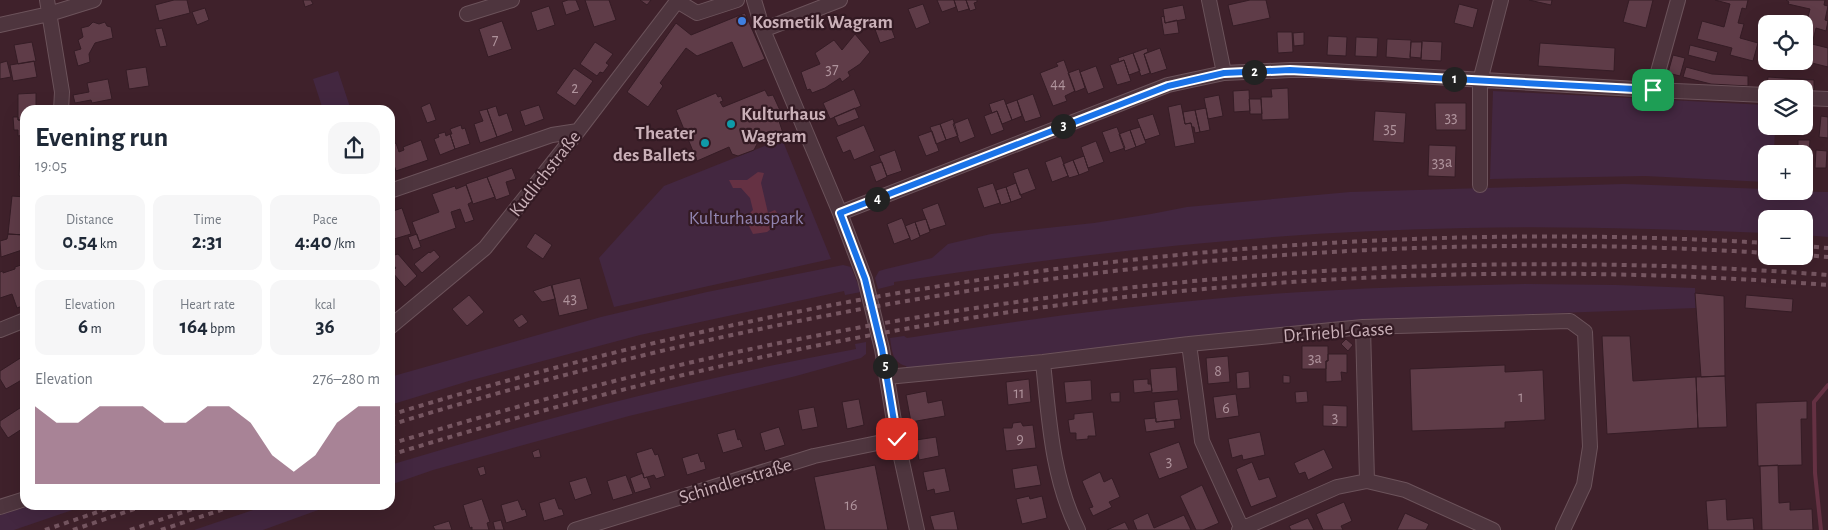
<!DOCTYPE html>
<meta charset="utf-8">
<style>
:root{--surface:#fff;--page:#f6f6f7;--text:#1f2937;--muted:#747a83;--accent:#84506a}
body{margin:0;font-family:"Alegreya Sans",sans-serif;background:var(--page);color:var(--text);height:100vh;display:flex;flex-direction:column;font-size:19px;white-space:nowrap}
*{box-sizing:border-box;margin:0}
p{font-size:16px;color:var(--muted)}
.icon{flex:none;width:28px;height:28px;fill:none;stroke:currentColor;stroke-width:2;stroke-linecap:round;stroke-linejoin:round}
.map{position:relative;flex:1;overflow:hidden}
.details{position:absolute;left:20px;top:105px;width:375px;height:405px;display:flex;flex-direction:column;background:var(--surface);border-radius:15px;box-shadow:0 5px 20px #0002}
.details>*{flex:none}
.controls{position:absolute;left:1758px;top:15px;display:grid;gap:10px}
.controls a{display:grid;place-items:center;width:55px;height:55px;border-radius:10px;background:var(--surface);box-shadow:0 5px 20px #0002;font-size:25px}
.pin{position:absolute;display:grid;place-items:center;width:42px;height:42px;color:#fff;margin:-21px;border-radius:10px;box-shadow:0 2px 8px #0006}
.km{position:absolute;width:25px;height:25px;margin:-12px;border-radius:50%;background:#222;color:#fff;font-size:14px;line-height:25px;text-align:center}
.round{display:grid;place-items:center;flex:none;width:52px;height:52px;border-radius:15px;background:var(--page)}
.head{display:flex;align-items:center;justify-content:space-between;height:85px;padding:0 15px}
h1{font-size:28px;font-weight:700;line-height:38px}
.stats{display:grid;grid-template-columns:repeat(3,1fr);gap:8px;height:85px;padding:5px 15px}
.stats div{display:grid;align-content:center;border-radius:12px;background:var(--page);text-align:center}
.stats b{font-size:21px;font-weight:700}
.stats small{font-size:14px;font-weight:400}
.stats p{font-size:14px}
.chart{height:140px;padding:10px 15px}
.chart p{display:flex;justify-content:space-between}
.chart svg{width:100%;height:90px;margin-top:5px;fill:var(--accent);opacity:.7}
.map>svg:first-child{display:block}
.green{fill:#432740}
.water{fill:#653143}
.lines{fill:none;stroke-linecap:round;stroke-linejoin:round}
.stream{stroke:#653143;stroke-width:4}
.building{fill:#5f3c48;stroke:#351c25}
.street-casing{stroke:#6c535b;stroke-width:16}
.street{stroke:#4e353e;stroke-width:14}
.rail{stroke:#765661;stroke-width:4;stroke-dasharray:5 5;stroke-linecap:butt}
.route-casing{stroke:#fff;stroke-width:10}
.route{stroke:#1a73e8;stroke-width:6}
.shop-dot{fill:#3f7fe0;stroke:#331a23;stroke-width:2}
.culture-dot{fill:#0f9aa8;stroke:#331a23;stroke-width:2}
.labels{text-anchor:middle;stroke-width:4.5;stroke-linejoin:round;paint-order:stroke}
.number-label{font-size:16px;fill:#af939c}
.poi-label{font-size:19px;font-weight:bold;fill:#cab0b8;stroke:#331a23;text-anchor:start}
.street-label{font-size:19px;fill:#cab0b8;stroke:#331a23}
.park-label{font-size:19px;fill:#9184b1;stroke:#331a23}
</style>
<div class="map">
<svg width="1828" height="530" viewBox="0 0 1828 530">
<rect width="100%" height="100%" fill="#3f212b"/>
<!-- green -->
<path class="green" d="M338,71L351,110H323L313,79Z
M1493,91L1766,105V126H1775L1774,154H1766V182L1645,176L1490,179Z
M782,139L831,259L614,307L599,258L664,186Z
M1624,184L1766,189V191L1828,192V237L1804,235V219H1766V233C1667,229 1567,226 1467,228C1275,231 1084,253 894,282V285L878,289L875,278L879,271L886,269L932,258L948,244L991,234L1094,223L1151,214L1187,207L1350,192Z
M843,265L851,267L861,292L845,295L844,291L640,335L472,380L390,405V377L601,317L707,292Z
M1526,284L1616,285L1695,288L1696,308L1392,319L1267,331L907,368L906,366C892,362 892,351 890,338L904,336L907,338C1008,322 1110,308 1212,299C1316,289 1421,286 1526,284Z
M866,342V354L861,358L796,376L629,416L433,470L390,485V465C544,418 698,378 856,349L855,344Z
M32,505H87L14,530H0V515Z
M268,505H332L263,530H194Z"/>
<!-- water -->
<path class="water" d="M758,172L764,173L761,183L768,213L775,210L782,220L767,232L753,234L745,218L753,210L750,198L741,188H733L729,180H747Z"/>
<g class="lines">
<!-- stream -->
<path class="stream" d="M1821,530L1815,473L1814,402L1828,385"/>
</g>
<!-- building -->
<path class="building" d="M174,0H187L190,13L159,21L155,5Z
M303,0H311L313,4L305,7Z
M568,0H576L580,10L566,15L562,2Z
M585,0H609L616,20L594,27Z
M640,0H651L647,5Z
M937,0H954L956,7L942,12Z
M954,0H966L969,9L958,12Z
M966,0H977V2L974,3L976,9L970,11Z
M1250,0H1266L1270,18L1233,26L1228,5Z
M1529,0H1552L1551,5Z
M1629,0H1653L1646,28L1623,22Z
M1715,0H1748L1746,9L1742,8L1738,23L1744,24L1740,38L1758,43L1753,61L1730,55L1732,48L1697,39L1702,21L1724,27L1730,4Z
M1786,0H1825L1824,5L1828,6L1825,20L1828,21L1826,31L1816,28L1812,44L1828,48V67L1804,61V24L1806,25L1810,9L1788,4L1789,2Z
M923,4L930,23L916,29L908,9Z
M1459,4L1478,9L1473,28L1454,23Z
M1183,5L1186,19L1165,23L1163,9Z
M549,6L555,25L537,31L531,12Z
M205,8L209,20L197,25L192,12Z
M745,13L765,59L743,68L732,42L697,56L686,48L660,83L663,86L648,107L627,92L676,23L691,35Z
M1164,16L1165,23L1177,20L1179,33L1164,35L1161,17Z
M888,19L895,38L880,43L873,24Z
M502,21L512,49L488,57L479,29Z
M93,22L99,24L105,22L107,26L111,27L113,38L95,43L89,54L90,62L78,66L74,51L81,49L78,40L83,37L81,28L89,26Z
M162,28L167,46L160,47L155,29Z
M1277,32H1292L1293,52L1278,53Z
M1304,32V45L1294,46L1293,33Z
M855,34L870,52L860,64L848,72L850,76L842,82L840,78L825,88L812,93L810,89L807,90L801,72L820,64L815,53L834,40L842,50Z
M1328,36L1347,37L1346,56L1327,55Z
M1356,37L1378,38L1377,57L1355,56Z
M1387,39L1411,40L1410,59L1386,57Z
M1422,41L1442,42L1441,61L1421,60Z
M32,42L36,61L18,64L14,45Z
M595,42L613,54L606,63L609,65L603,73L600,72L597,76L580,64Z
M1411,42H1422L1421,58L1410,57Z
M1540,43L1615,48L1614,71L1538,66Z
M1690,45L1718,52L1715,62L1688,55Z
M1147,48L1148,52L1144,54L1150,73L1141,76L1133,53Z
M1160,48L1167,69L1151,74L1144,54Z
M1133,53L1140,71L1129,75L1124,60L1119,62L1118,58Z
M1673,55L1685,58L1680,76L1668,73Z
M1064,60L1075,91L1065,96L1067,101L1053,106L1040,73L1058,66L1056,63Z
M1124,60L1131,81L1117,85L1110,65Z
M7,61L11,77L0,79V63Z
M34,61L37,77L13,81L10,65Z
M1096,66L1104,88L1088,94L1080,72Z
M146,67L149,86L129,89L126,70Z
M1686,67L1712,74L1748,76V86L1711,84L1683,77Z
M574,68L593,81L575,106L556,93Z
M1079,69L1085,88L1075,92L1068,73Z
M1768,77L1814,80V90L1767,87Z
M108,79L112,99L92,103L91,100L75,103L73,95L89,92L87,83Z
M1288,88L1289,119L1262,120L1261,97H1272L1271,89Z
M854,89L861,106L830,119L823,103Z
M765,90L768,96L773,95L783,117L779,121L783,133L771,138L768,132L755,137L757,144L754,150L738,156L732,154L729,147L697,161L676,110L716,93L718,97L721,96L723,101L720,102L723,107Z
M1249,90L1250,111L1234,112L1233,91Z
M36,93V110H25V120H18V94Z
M1033,94L1041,117L1025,122L1017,100Z
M1219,95L1223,116L1208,119L1204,98Z
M1004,99L1012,120L1002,124L997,111L992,113L989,104Z
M1249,99H1261L1262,114H1250Z
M1017,100L1022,116L1012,120L1006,104Z
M430,103L436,120L427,123L421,107Z
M1435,103H1466V130H1436Z
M1181,104L1185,124L1191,123L1195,143L1175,147L1168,107Z
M539,105L544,119L525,126L520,111Z
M279,106L281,110H268Z
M293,106L295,110H282Z
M496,106L499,116L507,113L513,131L497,137L487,109Z
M855,108L859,118L838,126L834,117Z
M1206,108L1210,130L1200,132L1195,110Z
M487,109L497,137L480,143L474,124L483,121L479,111Z
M1195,110L1200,132L1195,133L1194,127H1192L1191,123L1185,124L1183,112Z
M997,111L1004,130L991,135L984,116Z
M1375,111L1406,113L1404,143L1373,141Z
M1153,114L1160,135L1145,140L1137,119Z
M1804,114H1805L1804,136L1784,135L1785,126H1804Z
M1821,116L1828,117V138L1819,137Z
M13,117H18V120H25V135L18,136V130H14Z
M968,118L975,137L960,143L953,124Z
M953,119L958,136L946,140L940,124Z
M940,124L946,140L936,144L930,127Z
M461,125L462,129L465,128L470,144L455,149L450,134H452L450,129Z
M864,125L875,151L854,160L850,150L843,153L836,137Z
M1117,127L1125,148L1110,153L1102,132Z
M1140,127L1146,143L1136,147L1130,130Z
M1130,130L1136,147L1125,151L1119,134Z
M932,131L939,151L926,156L918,136Z
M445,132L446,136L450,134L455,149L440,155L434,139L439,137L438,134Z
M421,140L428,160L396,171L390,153V145L396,143L399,152L404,150L403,147Z
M1798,140H1810L1808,165H1804V154H1798Z
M1096,141L1104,162L1088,168L1081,147Z
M1429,145L1456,146L1455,177L1428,176Z
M895,150L902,171L887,176L879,156Z
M1816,150L1827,151L1826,168H1815Z
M20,156H25V177L19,176Z
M1061,156L1068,176L1052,182L1045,162Z
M1084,156L1089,171L1079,175L1073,160Z
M1073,160L1079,175L1069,178L1063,164Z
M882,162L887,177L876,182L870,166Z
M512,168L516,179L506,182L510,195L496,200L487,177Z
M1028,168L1036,189L1020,195L1013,173Z
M487,177L495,197L473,204L466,184Z
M993,183L1000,203L984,208L977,188Z
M1016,183L1022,198L1011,202L1006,187Z
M466,185L472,202L468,204L474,220L465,223L460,209L451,212L456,228L419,241L412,222L439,212L432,194L455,186L456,189Z
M1006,187L1011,202L1001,205L996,190Z
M12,196L25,197V235L8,234Z
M938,203L946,225L930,230L922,209Z
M402,208L411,234L394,239L395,241L390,243V212Z
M902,218L910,238L894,244L887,224Z
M926,219L930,232L920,236L915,222Z
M915,222L920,237L911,241L905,226Z
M535,233L552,245L543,259L526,247Z
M8,234L25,235V249L1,257L0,241L7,239Z
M417,234L421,247L413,250L408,237Z
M434,250L440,257L422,273L414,264L429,252L430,253Z
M390,253L391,256L398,254L417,276L405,287L392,272L396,268L390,261Z
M24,264L25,305L17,308L12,294L0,298V272L3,271V273L15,269V267Z
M580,278L588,309L559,316L552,285Z
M551,285L555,299L542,302L533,291Z
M1695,293L1724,296L1725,376L1701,377Z
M469,295L484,312L467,326L452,309Z
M1746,295L1793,299L1792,312L1745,308Z
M522,314L528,322L519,328L513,320Z
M1602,336H1630L1633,381L1696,377L1698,428L1607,434Z
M1346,339L1353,345L1348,351L1341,344Z
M1302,346H1328V361H1326V369H1302Z
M1328,354H1347V373L1341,372L1342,381L1326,382V361H1328Z
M1228,356L1230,382L1208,384L1206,358Z
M22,357L25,362V378L6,389L0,379V371Z
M1505,365V372L1543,370L1545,420L1505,422V428L1412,431L1410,369Z
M1176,367L1178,391L1152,393L1150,369Z
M1249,371L1250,388L1237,389L1236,373Z
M1283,375L1290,376V383H1283Z
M1725,376L1727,427L1698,428L1696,377Z
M1029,379L1031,402L1008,405L1006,382Z
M1148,379V384H1151L1152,391L1134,393L1133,380Z
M1091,380L1092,400L1066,403L1064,382Z
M926,391L928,403L942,400L945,416L911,422L906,395Z
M1307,391L1308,402L1296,403L1295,392Z
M1120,392V402H1111L1110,393Z
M1236,394L1239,416L1216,419L1213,397Z
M859,399L864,425L847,429L842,402Z
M1178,399L1181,419L1156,422L1154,402Z
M1807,401V419H1801L1802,465L1758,466L1756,403Z
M1323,405L1347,406V427L1323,426Z
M23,406L25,409V427L8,438L0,426V421Z
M814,407L818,427L802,430L798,410Z
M1093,412L1096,436H1088V439L1076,440V433H1070L1068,420L1074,419V414Z
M1156,418V422L1174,420L1175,428L1146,432L1144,419Z
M1021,422L1023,426L1033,425L1036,448L1006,451L1003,428H1012L1013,423Z
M779,427L785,445L765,451L760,433Z
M735,429L738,440L740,439L743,447L723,453L717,434Z
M1260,432L1265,455L1243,460L1242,455L1232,458L1228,439Z
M936,437L939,456L919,460L916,440Z
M1179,442L1188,468L1159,479L1149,453Z
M652,448L655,455L658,454L665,476L656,479L654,475L644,478L636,453Z
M539,449L541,457L534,458L532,452Z
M1324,449L1333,468L1308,480L1305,472L1299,474L1294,463Z
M698,453L701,462L704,461L706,469L687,475L682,458Z
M1252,462L1259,480L1269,477L1277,497L1251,507L1236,469Z
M875,465L888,530H825L814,477Z
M1037,465L1041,485L1015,489L1012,469Z
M1778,465L1779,503L1790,502V510L1812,509L1813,530H1762L1760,466Z
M484,466L486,474L480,476L477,468Z
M945,468L950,491L935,494L934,489L927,491L923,472Z
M1100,472L1104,482L1112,478L1120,497L1109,502L1112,507L1093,516L1089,508L1093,507L1082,481Z
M643,473L644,478L647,477L651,488L635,493L630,478Z
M626,475L633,494L613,500L607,481Z
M586,477L592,494L575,500L569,482Z
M1202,485L1219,523L1203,530H1196L1180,496Z
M1029,496L1030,499L1042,496L1047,518L1022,524L1016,499Z
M555,498L559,509H562L564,515L544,521L539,503Z
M482,499L490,522L487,523L489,530H472V527L470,528L463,505Z
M1726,499L1727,520L1753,518L1754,530H1708L1706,501Z
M518,500L522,510L525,509L527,516L506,523L501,505Z
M1344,502L1352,521L1341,526L1343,530H1323L1316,514Z
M954,511L958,530H934L930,516Z
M1148,513L1154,528L1184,515L1191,530H1137L1133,520Z
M1405,513L1429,524L1426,530H1397Z
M1308,518L1314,530H1291L1289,526Z
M501,520L504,530H495L493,522Z
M449,521L452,530H435L433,526Z
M1125,522L1129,530H1107Z"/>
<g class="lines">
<!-- street casing -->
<g class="street-casing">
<path id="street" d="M47,0L62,92L61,110
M754,0L763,30L840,213L865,279L882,349L897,439L917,530
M1209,0L1224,73
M677,1L697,13L737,0
M467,14L512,0
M0,25L49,14L94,0
M763,30L840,0
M1653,90L1678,0
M1804,98L1828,99
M1480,185V81L1501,0
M390,191L552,135L578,131
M840,213L1168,85L1224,73L1290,70H1315L1653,90L1766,95
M390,327L485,248L578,131L678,0
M1363,327L1367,481
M0,330L25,320
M1189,344L1202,441L1242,529
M1043,362C1049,419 1052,478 1078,530
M887,377L1043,362L1189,344L1363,327L1570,321L1585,332L1590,447L1584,485L1563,530
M0,507L25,499
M575,530L814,456L897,439
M1239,530L1337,487L1367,481L1405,490L1493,530"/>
</g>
<!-- street -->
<use href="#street" class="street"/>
<!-- rail -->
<path class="rail" d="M1804,246L1828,248
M1804,255L1828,257
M390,415C834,278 1302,215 1766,243
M390,425C833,288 1303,223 1766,253
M390,444C509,408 629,375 751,349C1103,274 1469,247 1828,275
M390,455C563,402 738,358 916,327C1216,275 1525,261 1828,285
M45,530L118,505
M73,530L146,505
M130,530L204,505
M161,530L236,505"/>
</g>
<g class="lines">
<!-- route casing -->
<g class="route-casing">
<path id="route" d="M897,439L882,349L865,279L840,213L1168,86L1224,73L1290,70L1653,90"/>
</g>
<!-- route -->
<use href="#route" class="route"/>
</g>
<!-- markers -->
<circle class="shop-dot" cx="742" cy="21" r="5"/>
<g class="culture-dot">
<circle cx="731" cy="124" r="5"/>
<circle cx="705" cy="143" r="5"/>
</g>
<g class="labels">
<!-- number labels -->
<g class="number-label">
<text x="495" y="45">7</text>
<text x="832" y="74">37</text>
<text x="1058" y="88">44</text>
<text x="575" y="93">2</text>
<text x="1451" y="122">33</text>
<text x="1390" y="133">35</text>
<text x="1442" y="167">33a</text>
<text x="570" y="303">43</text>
<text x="1315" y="363">3a</text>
<text x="1218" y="376">8</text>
<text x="1019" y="398">11</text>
<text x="1521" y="402">1</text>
<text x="1226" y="413">6</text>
<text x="1335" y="422">3</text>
<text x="1020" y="444">9</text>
<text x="1169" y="466">3</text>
<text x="851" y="510">16</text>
</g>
<!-- poi labels -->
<g class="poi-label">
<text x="752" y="28">Kosmetik Wagram</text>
<text x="741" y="120">Kulturhaus<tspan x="741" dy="22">Wagram</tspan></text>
<text x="695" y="139" text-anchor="end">Theater<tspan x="695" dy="22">des Ballets</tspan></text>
</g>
<!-- street labels -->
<g class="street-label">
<text transform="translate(544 173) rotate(-52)" y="7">Kudlichstraße</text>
<text transform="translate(1338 331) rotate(-4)" y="7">Dr.Triebl-Gasse</text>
<text transform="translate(735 480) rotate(-17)" y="7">Schindlerstraße</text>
</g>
<!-- park labels -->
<g class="park-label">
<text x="746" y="224">Kulturhauspark</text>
</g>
</g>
</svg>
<div class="controls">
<a><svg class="icon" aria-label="locate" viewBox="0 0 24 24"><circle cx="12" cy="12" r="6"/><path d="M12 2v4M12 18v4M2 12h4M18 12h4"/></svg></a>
<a><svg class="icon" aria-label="layers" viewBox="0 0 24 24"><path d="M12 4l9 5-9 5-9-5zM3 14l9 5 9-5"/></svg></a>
<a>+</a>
<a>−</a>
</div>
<div class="pin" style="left:1653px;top:90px;background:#1e9e55"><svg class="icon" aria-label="arrive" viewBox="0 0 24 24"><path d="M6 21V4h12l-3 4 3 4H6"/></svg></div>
<div class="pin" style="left:897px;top:439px;background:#d93025"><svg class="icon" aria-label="check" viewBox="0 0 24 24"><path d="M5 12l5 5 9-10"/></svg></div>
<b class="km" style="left:1454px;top:79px">1</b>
<b class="km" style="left:1254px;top:72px">2</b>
<b class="km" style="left:1063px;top:126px">3</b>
<b class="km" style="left:877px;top:199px">4</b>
<b class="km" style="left:885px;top:366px">5</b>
<section class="details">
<div class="head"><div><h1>Evening run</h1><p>19:05</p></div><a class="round"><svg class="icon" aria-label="share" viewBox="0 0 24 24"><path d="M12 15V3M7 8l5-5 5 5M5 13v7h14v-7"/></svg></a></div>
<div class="stats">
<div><p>Distance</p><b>0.54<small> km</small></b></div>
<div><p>Time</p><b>2:31</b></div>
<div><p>Pace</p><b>4:40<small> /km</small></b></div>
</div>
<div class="stats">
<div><p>Elevation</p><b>6<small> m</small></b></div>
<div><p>Heart rate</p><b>164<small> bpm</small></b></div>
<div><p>kcal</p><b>36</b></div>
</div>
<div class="chart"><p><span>Elevation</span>276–280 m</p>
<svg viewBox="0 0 160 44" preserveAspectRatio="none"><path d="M0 44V6L10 14L20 14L30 6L40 6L50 6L60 14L70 14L80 6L90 6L100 14L110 30L120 38L130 30L140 14L150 6L160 6V44z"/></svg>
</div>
</section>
</div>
